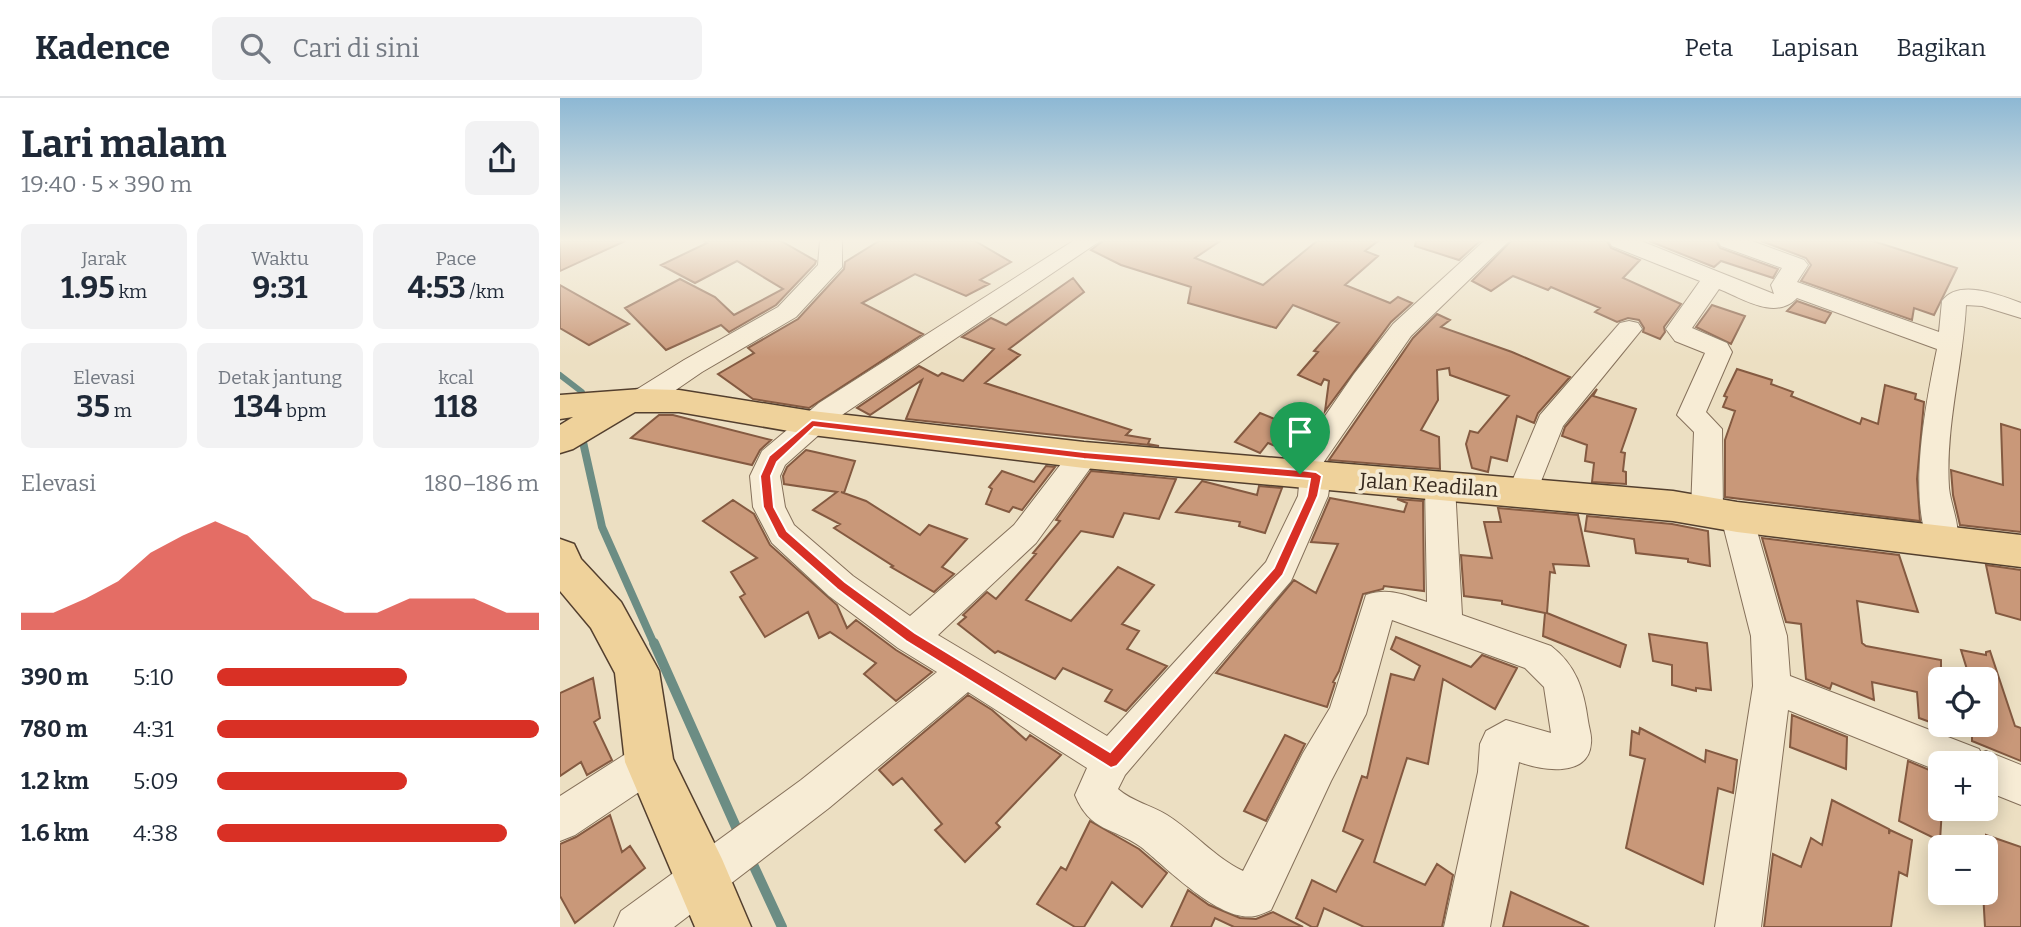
<!DOCTYPE html>
<html lang="id">
<meta charset="utf-8">
<style>
:root{--surface:#fff;--page:#f2f2f3;--text:#1f2937;--muted:#747a83;--line:#e0e1e3;--accent:#d93025}
body{margin:0;font-family:Bitter,serif;background:var(--page);color:var(--text);height:100vh;display:flex;flex-direction:column;font-size:26px;white-space:nowrap}
*{box-sizing:border-box;margin:0}
p{font-size:23px;color:var(--muted)}
.icon{flex:none;width:38px;height:38px;fill:none;stroke:currentColor;stroke-width:2;stroke-linecap:round;stroke-linejoin:round}
.map{position:relative;flex:1;overflow:hidden}
.drawer{display:flex;flex-direction:column;background:var(--surface);width:560px}
.drawer>*{flex:none}
.tools{position:absolute;left:1368px;top:569px;display:grid;gap:14px}
.tools a{display:grid;place-items:center;width:70px;height:70px;border-radius:10px;background:var(--surface);box-shadow:0 4px 18px #0003;font-size:35px}
.pin{position:absolute;display:grid;place-items:center;width:60px;height:60px;color:#fff;margin:-72px -30px;border-radius:50% 50% 50% 0;rotate:-45deg;box-shadow:0 0 7px #0007}
.pin .icon{rotate:45deg}
.round{display:grid;place-items:center;flex:none;width:74px;height:74px;border-radius:10px;background:var(--page)}
.overview{display:flex;align-items:center;justify-content:space-between;height:119px;padding:0 21px}
h1{font-size:38px;font-weight:700;line-height:52px}
.metrics{display:grid;grid-template-columns:repeat(3,1fr);gap:10px;height:119px;padding:7px 21px}
.metrics div{display:grid;align-content:center;border-radius:10px;background:var(--page);text-align:center}
.metrics b{font-size:30px;font-weight:700}
.metrics small{font-size:19px;font-weight:400}
.metrics p{font-size:19px}
.chart{height:196px;padding:14px 21px}
.chart p{display:flex;justify-content:space-between}
.chart svg{width:100%;height:126px;margin-top:7px;fill:var(--accent);opacity:.7}
ul{padding:0 21px;list-style:none;font-size:23px}
li{display:grid;grid-template-columns:112px 84px 1fr;align-items:center;height:52px}
li i{height:18px;border-radius:9px;background:var(--accent)}
header{display:flex;align-items:center;gap:42px;box-sizing:border-box;height:98px;padding:0 35px;background:var(--surface);border-bottom:2px solid var(--line)}
header strong{font-size:33px}
nav{display:flex;gap:38px;margin-inline-start:auto;font-size:24px}
.search{width:490px;height:63px;background:var(--page);display:flex;align-items:center;gap:18px;box-sizing:border-box;padding:0 24px;border-radius:10px;color:var(--muted);font-size:26px}
main{display:flex;flex:1;min-height:0}
.map>svg:first-child{display:block}
.lines{fill:none;stroke-linecap:round;stroke-linejoin:round}
.stream-far2{stroke:#6c8d84;stroke-width:6}
.stream-far1{stroke:#6c8d84;stroke-width:8}
.stream{stroke:#6c8d84;stroke-width:10}
.building{fill:#c99879;stroke:#845a41;stroke-width:2}
.minor-casing{stroke:#85705a;stroke-width:2}
.major-casing{stroke:#533f2e;stroke-width:3}
.minor{fill:#f7ecd5;fill-rule:evenodd}
.major{fill:#efd29b;fill-rule:evenodd}
.route{fill:#d93025;stroke:#fff;stroke-width:2;fill-rule:evenodd}
.labels{text-anchor:middle;stroke-width:7;stroke-linejoin:round;paint-order:stroke}
.street-label{font-size:21px;fill:#36291e;stroke:#f4e9d1}
</style>
<header>
<strong>Kadence</strong>
<div class="search"><svg class="icon" aria-label="search" viewBox="0 0 24 24"><circle cx="10" cy="10" r="6"/><path d="M15 15l6 6"/></svg>Cari di sini</div>
<nav><a>Peta</a><a>Lapisan</a><a>Bagikan</a></nav>
</header>
<main>
<section class="drawer">
<div class="overview"><div><h1>Lari malam</h1><p>19:40 · 5 × 390 m</p></div><a class="round"><svg class="icon" aria-label="share" viewBox="0 0 24 24"><path d="M12 15V3M7 8l5-5 5 5M5 13v7h14v-7"/></svg></a></div>
<div class="metrics">
<div><p>Jarak</p><b>1.95<small> km</small></b></div>
<div><p>Waktu</p><b>9:31</b></div>
<div><p>Pace</p><b>4:53<small> /km</small></b></div>
</div>
<div class="metrics">
<div><p>Elevasi</p><b>35<small> m</small></b></div>
<div><p>Detak jantung</p><b>134<small> bpm</small></b></div>
<div><p>kcal</p><b>118</b></div>
</div>
<div class="chart"><p><span>Elevasi</span>180–186 m</p>
<svg viewBox="0 0 160 44" preserveAspectRatio="none"><path d="M0 44V38L10 38L20 33L30 27L40 17L50 11L60 6L70 11L80 22L90 33L100 38L110 38L120 33L130 33L140 33L150 38L160 38V44z"/></svg>
</div>
<ul>
<li><b>390 m</b>5:10<i style="width:59%"></i></li>
<li><b>780 m</b>4:31<i style="width:100%"></i></li>
<li><b>1.2 km</b>5:09<i style="width:59%"></i></li>
<li><b>1.6 km</b>4:38<i style="width:90%"></i></li>
</ul>
</section>
<div class="map">
<svg width="1461" height="829" viewBox="0 0 1461 829">
<rect width="100%" height="100%" fill="#ecdfc2"/>
<g class="lines">
<!-- stream-far2 -->
<path class="stream-far2" d="M0,277L22,294L21,305"/>
<!-- stream-far1 -->
<path class="stream-far1" d="M21,335L42,429L94,546"/>
<!-- stream -->
<path class="stream" d="M94,545L180,738
M190,760L222,829"/>
</g>
<!-- building -->
<path class="building" d="M0,143H65L0,173Z
M144,143H221L256,163L255,166L216,207L169,234L161,227L106,252L65,210L120,181L155,199L174,217L223,191L177,163L135,185L101,167L147,145Z
M319,143H415L451,164L420,182L429,186L406,198L355,176L302,205L363,236L249,310L193,301L158,276L194,255L188,250L238,221L284,171L285,164Z
M543,143H660L635,160L703,187L757,143H818L805,153L818,158L785,187L830,205L838,199L852,205L831,224L765,313L769,283L764,281L761,287L738,277L758,254L754,253L779,225L733,207L716,230L628,205L631,189L561,167L531,152Z
M856,143H920L899,162L855,148Z
M951,143H1047L1051,150L1080,162L1063,180L1121,206L1104,229L1105,234L1100,241L1083,234L1084,230L1079,222L1068,220L1057,224L1035,214L1040,210L991,189L988,192L953,178L931,193L912,183Z
M1089,143H1156L1160,150L1218,171L1213,180L1161,163L1154,169Z
M1201,143H1313L1397,170L1374,217L1354,210L1352,222L1241,183L1251,167L1246,160Z
M513,180L524,194L449,251L460,257L425,285L571,332L566,337L590,341L588,346L599,348L346,321L362,282L310,317L297,310L359,268L378,278L382,275L403,283L434,251L402,239L431,220L446,227Z
M0,187L69,226L29,247L0,230Z
M1237,203L1271,215L1265,225L1227,213Z
M1152,207L1185,218L1171,246L1136,229Z
M877,216L890,222L881,229L952,254L1010,279L978,315L974,325L957,318L947,363L931,359L928,374L912,370L906,346L910,333L918,335L949,298L890,277L889,270L877,272L878,302L861,332L879,339L880,371L769,362L853,240Z
M1177,271L1212,282L1211,286L1233,294L1231,298L1300,326L1302,320L1318,326L1325,287L1356,296L1355,301L1364,304L1357,381L1360,423L1165,399V342L1175,313L1163,309L1167,299L1164,298Z
M1037,291L1033,298L1076,311L1061,354L1065,355L1063,373L1066,374V386L1032,384L1034,365L1025,363L1027,347L1002,338L1005,329Z
M700,315L744,333L735,356L708,345L700,355L675,344Z
M99,317H113L211,342L200,352L192,367L71,340Z
M1441,326L1461,332V434L1400,427L1393,397L1391,372L1443,387Z
M246,352L295,363L284,395L281,394L306,403L360,437L369,427L407,441L382,469L394,476L374,494L331,469L333,468L274,430L280,426L253,412L277,394L224,386L223,378L227,369Z
M486,368L495,369L462,412L453,409L449,414L426,406L432,391L429,389L442,373L474,384Z
M531,373L616,381L599,421L564,415L553,439L521,433L466,502L511,523L558,469L594,487L562,526L579,533L567,551L607,568L566,613L545,603L552,592L503,570L495,581L438,553L435,555L398,526L406,519L403,517L427,494L436,501L476,456L473,455L500,423L496,422Z
M642,383L697,397L699,388L722,390L705,435L679,428L680,424L616,414Z
M770,400L844,414L847,405L837,401L863,403L864,493L824,488L823,491L803,496L779,573L773,584L775,585L767,609L656,575L734,482L756,495L778,446L751,444Z
M173,402L194,416L210,447L277,507L287,530L296,522L336,552L372,574L336,603L304,576L316,565L270,534L259,540L248,514L205,539L180,499L185,496L171,474L197,460L143,423Z
M938,410L1018,417L1029,468L993,466L995,475L990,474L987,515L1066,547L1060,569L983,538L985,515L942,506V503L904,498L901,457L932,460L924,424H941Z
M1027,418L1112,426L1148,433L1150,468L1128,464V461L1076,455L1074,441L1025,433Z
M1202,440L1339,457L1358,514L1297,503L1302,545L1306,548L1381,562V628L1359,620L1357,594L1312,584L1314,602L1272,585L1270,591L1246,581L1241,526L1226,524Z
M1426,467L1461,472V522L1436,515Z
M1089,536L1147,545L1151,592L1136,590V593L1112,587V567L1093,563Z
M836,539L911,569L922,557L957,570L935,611L883,581L868,666L847,660L814,764L865,787L877,766L893,777L882,829H804L764,810L757,829H752L736,820L752,782L776,794L803,742L783,733L802,678L807,680L831,576L854,582L860,568L831,551Z
M1401,552L1426,557V554L1430,553L1455,628L1461,630V663L1412,643V626H1426V581H1410Z
M33,580L40,620L34,624L52,662L27,677L21,664L0,678V595Z
M408,597L432,612L466,642L470,637L501,657L436,725L440,729L405,764L375,732L382,726L342,680L333,687L319,672Z
M1232,617L1287,639L1286,671L1230,649Z
M1080,630L1145,664L1146,652L1177,662L1173,695L1158,690L1143,786L1066,750L1085,661L1070,657L1072,633L1079,636Z
M725,637L745,646L706,723L684,713Z
M1348,663L1379,676L1374,702L1381,705L1382,710L1380,743L1339,723Z
M1272,702L1329,731V736L1330,732L1352,742L1347,778L1339,774L1331,829H1204L1213,756L1241,769L1251,740L1262,747Z
M50,717L62,754L70,748L85,770L15,825L0,798V746L16,739Z
M530,723L579,751L607,775L582,809L552,784L524,829H515L477,806L501,769L506,772Z
M1426,737L1461,749V829H1425L1423,794H1426Z
M628,792L649,807L680,820L696,821L713,814L743,829H674L655,820L651,829H611Z
M951,794L1029,829H943Z"/>
<g class="lines">
<!-- minor casing -->
<g class="minor-casing">
<path id="minor" d="M260,143H282V169L236,219L142,274L91,309L81,311L71,309L67,302L71,295L124,262L218,209L258,167Z
M513,143H540L279,319L225,367L220,378L225,409L234,427L293,478L350,518L454,427L514,349L524,346L534,349L539,357L534,365L476,445L378,537L547,638L706,464L738,398L739,387L729,384L725,376L794,276L833,226L924,143H949L851,238L761,368L767,370L771,378L768,398L731,483L565,677L558,691C573,704 591,707 607,717C634,734 654,759 683,773L743,655L770,610L806,497C828,489 845,497 867,504L865,388L869,380L880,377L891,380L895,388L902,517L991,548C1016,567 1024,592 1028,623C1029,630 1032,638 1031,645C1029,681 980,672 959,664L930,829H884L918,674L920,646L926,633L946,622L991,635L984,589L965,570L832,522L806,616L771,683L711,812C706,814 700,817 695,818C660,825 606,769 581,749C553,729 530,734 515,697L527,670L408,594L269,710L114,829H54L61,813L241,682L377,574L338,550L269,498L212,445L193,409L190,378L202,353L259,305Z
M1049,143H1081L1214,196L1211,187L1222,170L1161,148L1158,143H1192L1244,162L1248,167L1237,184L1379,234L1382,203C1398,180 1440,197 1461,205V220L1422,208L1406,207C1403,267 1385,329 1389,390C1391,410 1404,434 1394,453L1383,457L1372,453C1346,404 1366,304 1377,251L1237,200C1215,223 1182,200 1159,191L1132,230L1167,245L1172,254L1146,314L1162,331L1163,412L1158,420L1147,424L1136,420L1131,412L1134,334L1117,317L1145,255L1115,243L1106,231L1140,183L1052,148Z
M1069,223L1078,225L1082,231L1003,328L974,401L963,405L952,401L948,393L980,317L1060,225Z
M1177,407L1188,410L1193,419L1227,538L1230,578L1419,651L1421,655L1426,653L1461,667V707L1426,693V665H1381V674L1228,612L1201,829H1155L1193,588L1191,538L1161,419L1166,410Z
M89,645L103,650L109,664L103,678L15,737L0,743V698L75,650Z"/>
</g>
<!-- major casing -->
<g class="major-casing">
<path id="major" d="M81,291L119,292L252,313L524,344L1113,393L1177,404L1461,437V469L1177,434L1113,423L524,370L252,337L119,314H75L13,351L0,355V327L13,319L0,321V297Z
M0,441L14,446L21,461L61,504L99,573L113,661L162,761L191,829H135L65,664L55,575L31,530L0,493Z"/>
</g>
<!-- minor -->
<use href="#minor" class="minor"/>
<!-- major -->
<use href="#major" class="major"/>
</g>
<!-- sky -->
<linearGradient id="sky" x2="0" y2="1"><stop stop-color="#8db8d4"/><stop offset="0.55" stop-color="#f6f1e4"/><stop offset="1" stop-color="#f6f1e4" stop-opacity="0"/></linearGradient>
<rect width="1461" height="259" fill="url(#sky)"/>
<!-- route -->
<path class="route" d="M252,322L524,354L740,372L756,374L762,378L758,398L723,477L557,668L551,670L346,543L277,491L218,439L203,409L200,378L209,358ZM254,329L524,361L750,381L747,398L714,470L550,654L355,535L285,484L227,433L214,409L211,378L217,364Z"/>
<g class="labels">
<!-- street labels -->
<g class="street-label">
<text transform="translate(869 387) rotate(4)" y="7">Jalan Keadilan</text>
</g>
</g>
</svg>
<div class="tools">
<a><svg class="icon" aria-label="locate" viewBox="0 0 24 24"><circle cx="12" cy="12" r="6"/><path d="M12 2v4M12 18v4M2 12h4M18 12h4"/></svg></a>
<a>+</a>
<a>−</a>
</div>
<div class="pin" style="left:740px;top:376px;background:#1e9e55"><svg class="icon" aria-label="arrive" viewBox="0 0 24 24"><path d="M6 21V4h12l-3 4 3 4H6"/></svg></div>
</div>
</main>
